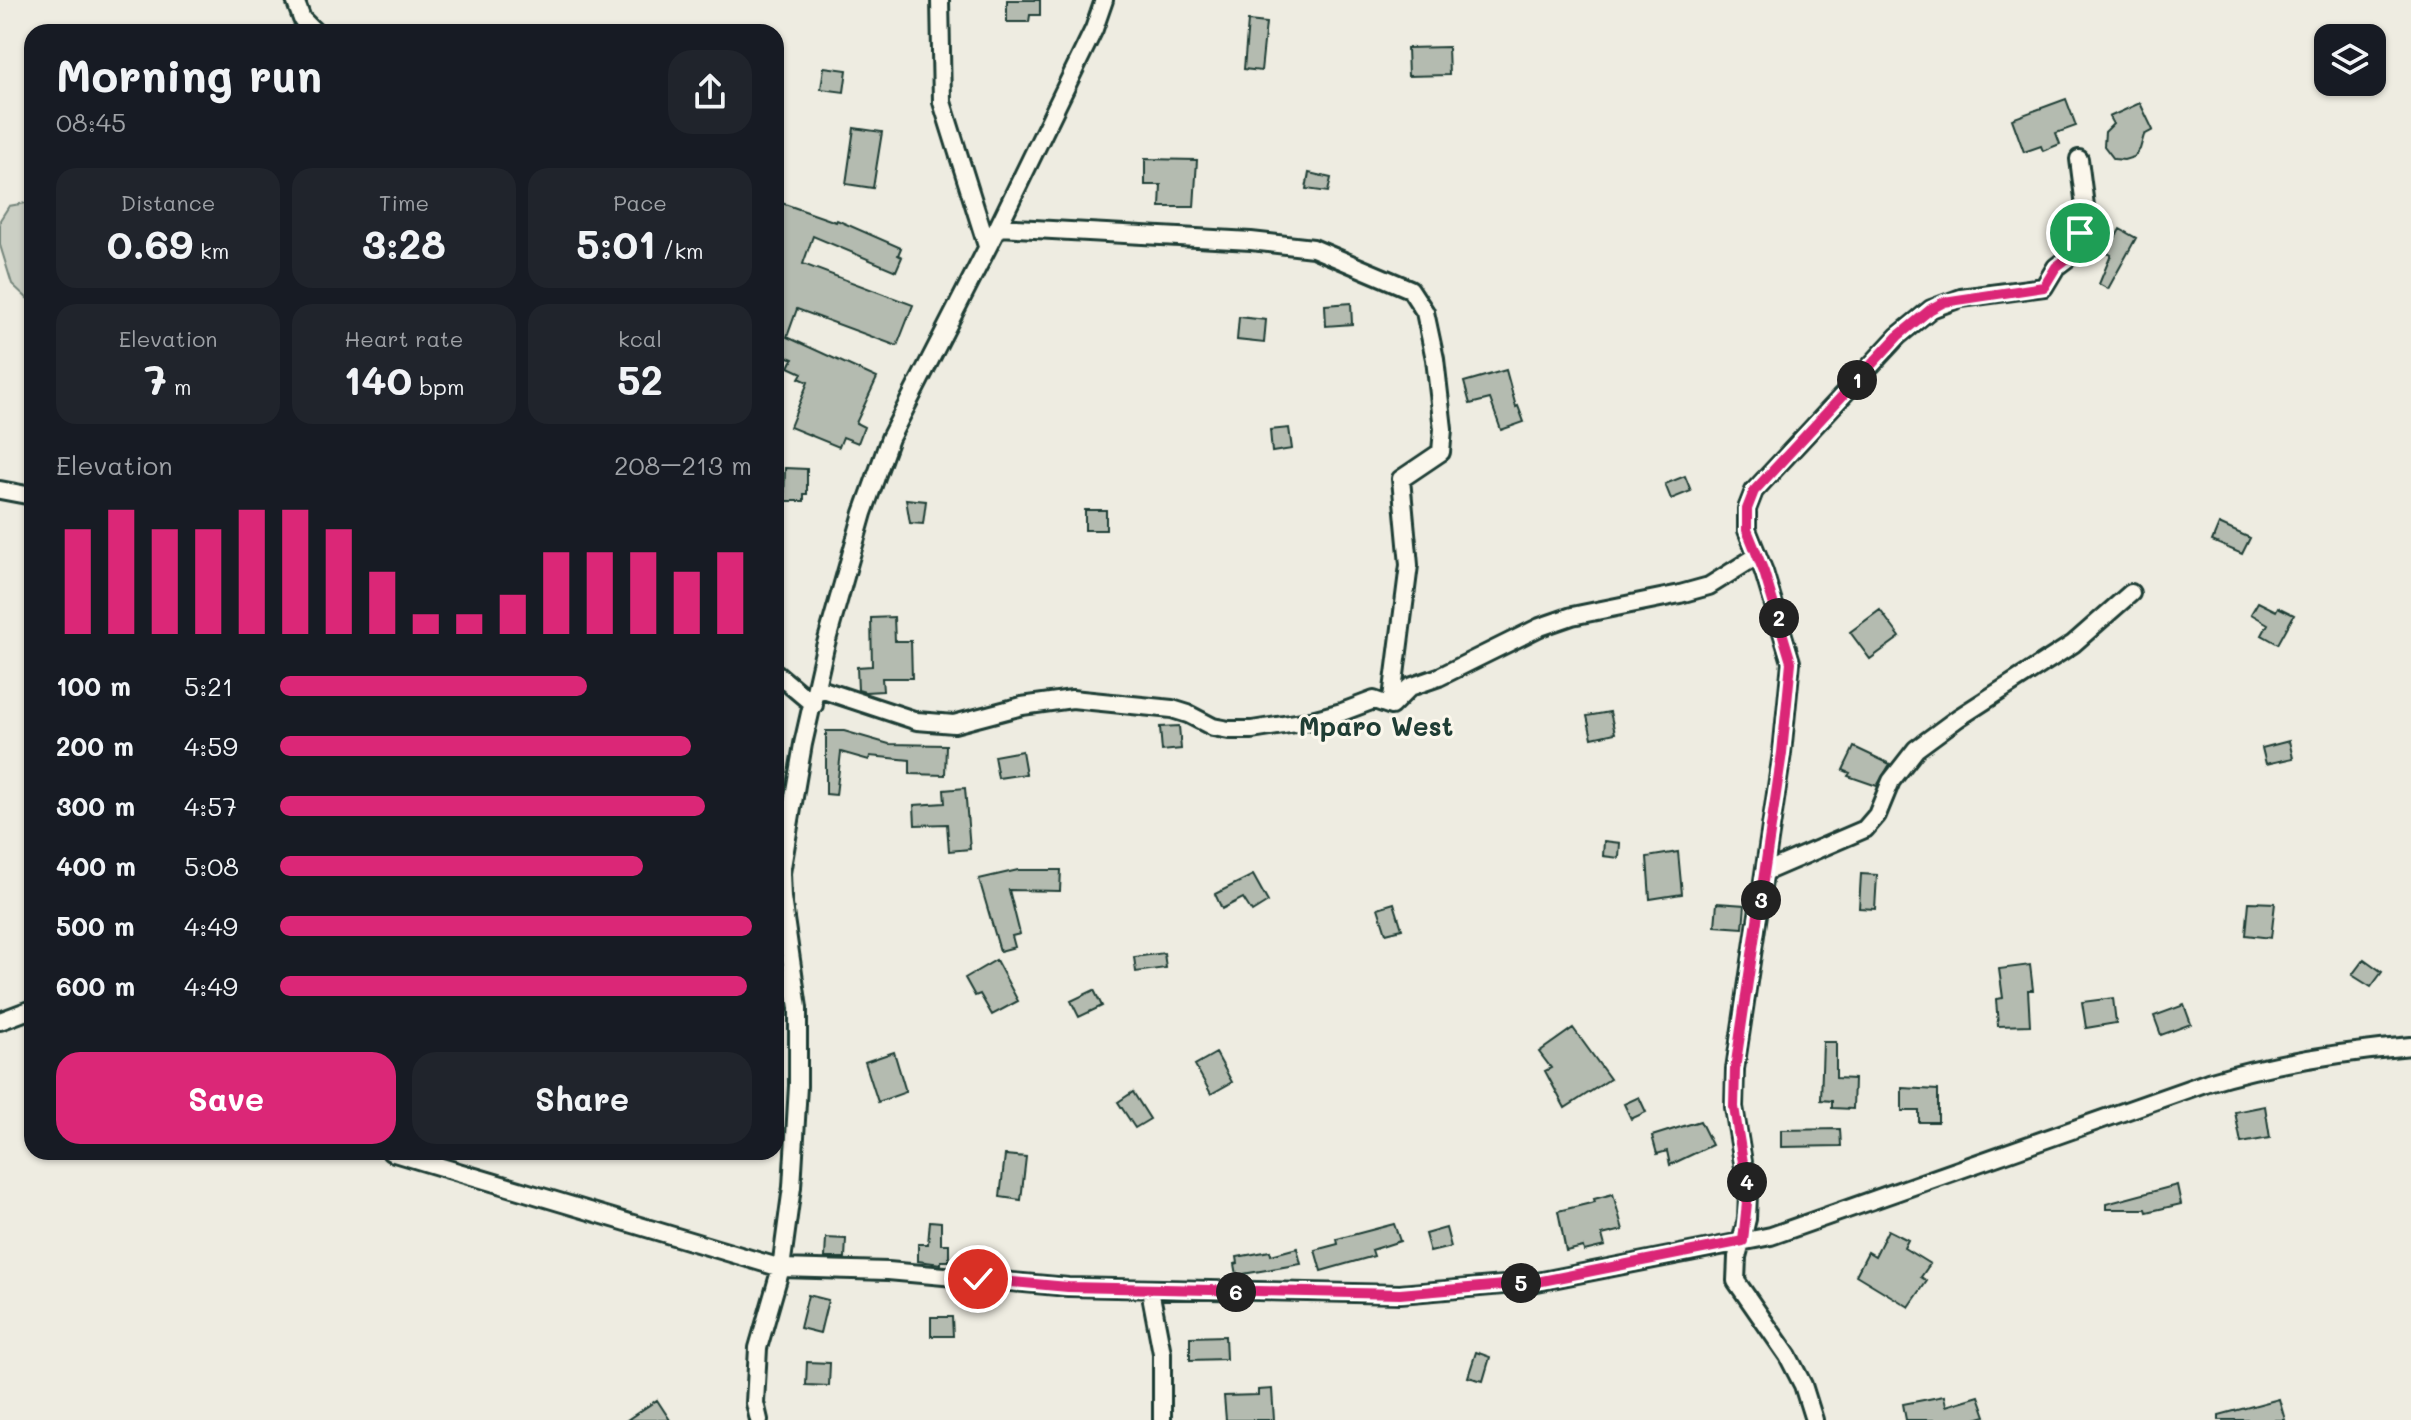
<!DOCTYPE html>
<meta charset="utf-8">
<style>
:root{--surface:#171b24;--page:#20242c;--text:#f1f3f6;--muted:#9ea1a6;--accent:#db2777}
body{margin:0;font-family:Mali,sans-serif;background:var(--page);color:var(--text);height:100vh;display:flex;flex-direction:column;font-size:30px;white-space:nowrap}
*{box-sizing:border-box;margin:0}
p{font-size:26px;color:var(--muted)}
.icon{flex:none;width:44px;height:44px;fill:none;stroke:currentColor;stroke-width:2;stroke-linecap:round;stroke-linejoin:round}
.map{position:relative;flex:1;overflow:hidden}
.sheet{position:absolute;left:24px;top:24px;width:760px;height:1136px;display:flex;flex-direction:column;background:var(--surface);border-radius:24px;box-shadow:0 2px 6px #0004}
.sheet>*{flex:none}
.buttons{position:absolute;left:2314px;top:24px;display:grid;gap:16px}
.buttons a{display:grid;place-items:center;width:72px;height:72px;border-radius:16px;background:var(--surface);box-shadow:0 2px 6px #0004;font-size:40px}
.pin{position:absolute;display:grid;place-items:center;width:68px;height:68px;color:#fff;margin:-34px;border:4px solid #fff;border-radius:50%;box-shadow:0 2px 8px #0007}
.km{position:absolute;width:40px;height:40px;margin:-20px;border-radius:50%;background:#222;color:#fff;font-size:22px;line-height:40px;text-align:center}
.round{display:grid;place-items:center;flex:none;width:84px;height:84px;border-radius:24px;background:var(--page)}
.headline{display:flex;align-items:center;justify-content:space-between;height:136px;padding:0 32px}
h1{font-size:44px;font-weight:700;line-height:60px}
.stats{display:grid;grid-template-columns:repeat(3,1fr);gap:12px;height:136px;padding:8px 32px}
.stats div{display:grid;align-content:center;border-radius:20px;background:var(--page);text-align:center}
.stats b{font-size:40px;font-weight:700}
.stats small{font-size:22px;font-weight:400}
.stats p{font-size:22px}
.chart{height:224px;padding:16px 32px}
.chart p{display:flex;justify-content:space-between}
.chart svg{width:100%;height:144px;margin-top:8px;stroke:var(--accent);stroke-width:6}
.action{display:flex;gap:16px;margin-top:auto;padding:16px 32px}
.action a{flex:1;height:92px;border-radius:24px;background:var(--accent);color:#fff;font-size:32px;font-weight:700;line-height:92px;text-align:center}
.action a+a{background:var(--page);color:var(--text)}
ul{padding:0 32px;list-style:none;font-size:26px}
li{display:grid;grid-template-columns:128px 96px 1fr;align-items:center;height:60px}
li i{height:20px;border-radius:10px;background:var(--accent)}
.map>svg:first-child{display:block}
.green{fill:#cbcfc4;stroke:#75867c;stroke-width:2}
.building{fill:#b4bbb0;stroke:#1f3d34;stroke-width:2}
.lines{fill:none;stroke-linecap:round;stroke-linejoin:round}
.minor-casing{stroke:#1f3d34;stroke-width:22}
.minor{stroke:#fbf7ec;stroke-width:16}
.route-casing{stroke:#fff;stroke-width:16}
.route{stroke:#db2777;stroke-width:10}
.labels{text-anchor:middle;stroke-width:6;stroke-linejoin:round;paint-order:stroke}
.quarter-label{font-size:26px;font-weight:bold;fill:#1f3d34;stroke:#fbf7ec}
</style>
<div class="map">
<svg width="2411" height="1420" viewBox="0 0 2411 1420">
<rect width="100%" height="100%" fill="#eeece1"/>
<filter id="ink" filterUnits="userSpaceOnUse"><feTurbulence type="fractalNoise" baseFrequency=".0125" numOctaves="2"/><feDisplacementMap in="SourceGraphic" scale="16" xChannelSelector="R" yChannelSelector="G"/><feConvolveMatrix kernelMatrix="1 2 1 2 8 2 1 2 1" color-interpolation-filters="sRGB"/></filter>
<g filter="url(#ink)">
<!-- green -->
<path class="green" d="M32,202V303L12,284L0,245V220L9,206Z"/>
<!-- building -->
<path class="building" d="M1007,0H1040V15H1030L1029,22H1007Z
M1248,21L1266,23L1261,71L1244,69Z
M1448,47L1449,75L1408,76L1407,48Z
M824,67L847,70L844,92L821,89Z
M2066,99L2076,126L2056,133L2060,144L2043,151L2041,146L2024,152L2012,119Z
M2140,103L2153,130L2144,135L2140,149L2134,157L2124,160L2114,159L2104,146L2105,132L2113,124L2109,117Z
M854,128L882,132L873,188L846,184Z
M1145,159L1197,160L1194,207H1160L1161,185H1145Z
M1309,173L1331,178L1328,192L1306,189Z
M776,201L836,222L837,220L901,248L898,255L902,257L896,271L813,236L803,264L913,305L897,346L797,309L787,337L877,378L856,423L864,427L858,443L843,437L839,447L790,427L808,382L799,378L802,373L789,367L793,359L780,354L776,361Z
M2120,229L2136,238L2108,289L2099,284L2111,255L2107,253Z
M1351,303L1352,324L1326,326L1325,305Z
M1239,317L1266,320L1264,343L1237,340Z
M1506,370L1516,407L1518,406L1524,422L1501,430L1490,399L1470,404L1464,382Z
M1289,428L1292,449L1272,452L1270,430Z
M785,468L807,469V494H804V501H784Z
M1685,476L1691,491L1671,499L1665,484Z
M906,499L926,501L923,524L910,523Z
M1085,510H1106V530H1085Z
M2219,524L2250,538L2242,554L2212,541Z
M2258,602L2276,611L2278,607L2294,615L2278,644L2262,635L2268,624L2251,614Z
M1880,610L1900,637L1870,659L1850,632Z
M894,617L895,641H911L912,678H882L883,691L865,692L858,690L857,667L872,666L871,618Z
M1610,712L1615,733L1592,738L1587,716Z
M1179,726L1181,749L1162,751L1160,727Z
M826,731H844L889,744L946,745L945,775L910,774V760L870,756L869,760L841,752L836,795L826,794Z
M2289,741L2293,758L2266,764L2262,748Z
M1854,747L1890,764L1877,786L1848,776L1850,773L1843,770Z
M1022,751L1026,774L998,778L994,756Z
M965,788L970,849L949,851L947,824L915,825L914,805L945,803L944,790Z
M1604,841L1620,843L1619,858L1603,856Z
M1678,852L1682,894L1650,899L1647,857Z
M1018,870H1061L1060,891L1009,890L1020,934L1012,936L1015,947L1000,951L979,879Z
M1861,874L1877,875L1875,909L1859,908Z
M1253,875L1268,902L1252,912L1243,898L1222,909L1215,894Z
M2249,902L2275,903L2271,938L2246,935Z
M1394,903L1402,929L1386,933L1378,908Z
M1717,903L1745,905L1743,928L1715,926Z
M1164,953L1166,968L1136,972L1134,957Z
M2364,959L2382,972L2371,987L2352,975Z
M996,960L1018,1001L992,1015L980,994L975,996L965,978Z
M2030,965L2033,990H2028L2030,1025L1998,1026L1996,999L2003,998L1999,969Z
M1094,990L1102,1006L1079,1017L1071,1001Z
M2113,998L2116,1023L2086,1028L2082,1002Z
M2184,1005L2191,1024L2161,1035L2154,1016Z
M1573,1028L1610,1079L1565,1108L1545,1071L1551,1068L1539,1052Z
M1823,1042H1836V1078L1854,1079L1853,1109L1832,1108V1101L1821,1100Z
M894,1052L906,1092L878,1102L865,1062Z
M1216,1053L1232,1082L1211,1094L1195,1065Z
M1902,1088L1938,1090V1122H1919V1111H1902Z
M1133,1092L1150,1119L1135,1128L1118,1102Z
M1639,1097L1646,1112L1631,1119L1624,1104Z
M2265,1106L2270,1138L2241,1143L2235,1112Z
M1700,1121L1712,1145L1670,1165L1667,1151L1657,1154L1652,1136Z
M1840,1129L1841,1146L1781,1147V1130Z
M1005,1155L1026,1157L1021,1200L1000,1197Z
M2177,1185L2181,1204L2147,1212L2146,1209H2106V1204Z
M1613,1194L1623,1230L1602,1235L1605,1246L1584,1251L1583,1247L1566,1251L1558,1211L1595,1202L1594,1199Z
M930,1221L941,1222V1244H949V1261H941V1264L918,1261V1244H928Z
M1394,1224L1400,1241L1372,1250L1374,1256L1321,1271L1315,1250L1338,1244L1337,1239Z
M1446,1228L1451,1247L1430,1252L1425,1234Z
M1888,1230L1908,1240L1904,1248L1930,1264L1921,1277L1927,1281L1909,1307L1856,1275L1868,1252L1875,1256Z
M826,1238L846,1239L845,1258H825Z
M1297,1248L1301,1264L1237,1275L1235,1264L1238,1263L1237,1257L1270,1251L1271,1255Z
M808,1295L828,1300L820,1333L800,1328Z
M931,1317H952L953,1336H931Z
M1225,1336L1226,1359L1190,1360V1337Z
M1476,1352L1490,1357L1483,1381L1468,1377Z
M807,1362L830,1363L829,1386L806,1385Z
M1272,1389L1274,1420H1226L1224,1396L1258,1395V1390Z
M1944,1396L1946,1406L1979,1396L1986,1416L1972,1420H1906L1903,1404Z
M2279,1399L2285,1420H2219V1415Z
M657,1400L670,1420H627Z"/>
<g class="lines">
<!-- minor casing -->
<g class="minor-casing">
<path id="minor" d="M295,0L302,19L315,32
M940,0L942,102L987,246
M998,227L1251,241L1313,248L1410,289L1425,312L1435,359L1443,429L1441,452L1401,479L1409,565L1391,706
M0,490L32,496
M776,673L814,705
M817,688L917,721L954,724L1022,706L1072,699L1172,709L1188,714L1213,727L1229,730H1252L1308,721L1342,712L1374,700L1391,706L1410,687L1439,677L1540,627L1572,616L1680,594L1709,586L1757,556
M1765,872L1865,829L1877,815L1891,781L1916,749L1958,718L2073,644L2131,593
M0,1021L32,1009
M391,1152L781,1268L888,1271L1068,1287L1400,1294L1537,1282L1771,1236L2208,1082C2275,1062 2341,1052 2411,1046
M1150,1290L1162,1353V1420
M759,1420L755,1403L758,1348L781,1268L792,1187L798,1086V1008L782,898L781,873L803,744L825,647L863,513L890,438L998,227L1094,29L1104,0
M1814,1420L1803,1385L1788,1356L1736,1281L1737,1257L1747,1219L1748,1193L1734,1107L1735,1069L1782,753L1791,662L1764,572L1747,530V509L1754,491L1898,336L1931,309L1961,298L2044,287L2056,267L2073,254L2086,214L2079,159"/>
</g>
<!-- minor -->
<use href="#minor" class="minor"/>
</g>
</g>
<g class="lines" filter="url(#ink)">
<!-- route casing -->
<g class="route-casing">
<path id="route" d="M978,1279L1068,1287L1400,1294L1537,1282L1743,1241L1748,1193L1734,1107L1735,1069L1782,753L1791,662L1764,572L1747,530V509L1754,491L1898,336L1931,309L1944,302L2044,287L2056,267L2073,254L2080,233"/>
</g>
<!-- route -->
<use href="#route" class="route"/>
</g>
<g class="labels">
<!-- quarter labels -->
<g class="quarter-label">
<text x="1376" y="736">Mparo West</text>
</g>
</g>
</svg>
<div class="buttons">
<a><svg class="icon" aria-label="layers" viewBox="0 0 24 24"><path d="M12 4l9 5-9 5-9-5zM3 14l9 5 9-5"/></svg></a>
</div>
<div class="pin" style="left:2080px;top:233px;background:#1e9e55"><svg class="icon" aria-label="arrive" viewBox="0 0 24 24"><path d="M6 21V4h12l-3 4 3 4H6"/></svg></div>
<div class="pin" style="left:978px;top:1279px;background:#d93025"><svg class="icon" aria-label="check" viewBox="0 0 24 24"><path d="M5 12l5 5 9-10"/></svg></div>
<b class="km" style="left:1857px;top:380px">1</b>
<b class="km" style="left:1779px;top:618px">2</b>
<b class="km" style="left:1761px;top:900px">3</b>
<b class="km" style="left:1747px;top:1182px">4</b>
<b class="km" style="left:1521px;top:1283px">5</b>
<b class="km" style="left:1236px;top:1292px">6</b>
<section class="sheet">
<div class="headline"><div><h1>Morning run</h1><p>08:45</p></div><a class="round"><svg class="icon" aria-label="share" viewBox="0 0 24 24"><path d="M12 15V3M7 8l5-5 5 5M5 13v7h14v-7"/></svg></a></div>
<div class="stats">
<div><p>Distance</p><b>0.69<small> km</small></b></div>
<div><p>Time</p><b>3:28</b></div>
<div><p>Pace</p><b>5:01<small> /km</small></b></div>
</div>
<div class="stats">
<div><p>Elevation</p><b>7<small> m</small></b></div>
<div><p>Heart rate</p><b>140<small> bpm</small></b></div>
<div><p>kcal</p><b>52</b></div>
</div>
<div class="chart"><p><span>Elevation</span>208–213 m</p>
<svg viewBox="0 0 160 44" preserveAspectRatio="none"><path d="M5 44V12M15 44V6M25 44V12M35 44V12M45 44V6M55 44V6M65 44V12M75 44V25M85 44V38M95 44V38M105 44V32M115 44V19M125 44V19M135 44V19M145 44V25M155 44V19"/></svg>
</div>
<ul>
<li><b>100 m</b>5:21<i style="width:65%"></i></li>
<li><b>200 m</b>4:59<i style="width:87%"></i></li>
<li><b>300 m</b>4:57<i style="width:90%"></i></li>
<li><b>400 m</b>5:08<i style="width:77%"></i></li>
<li><b>500 m</b>4:49<i style="width:100%"></i></li>
<li><b>600 m</b>4:49<i style="width:99%"></i></li>
</ul>
<div class="action"><a>Save</a><a>Share</a></div>
</section>
</div>
